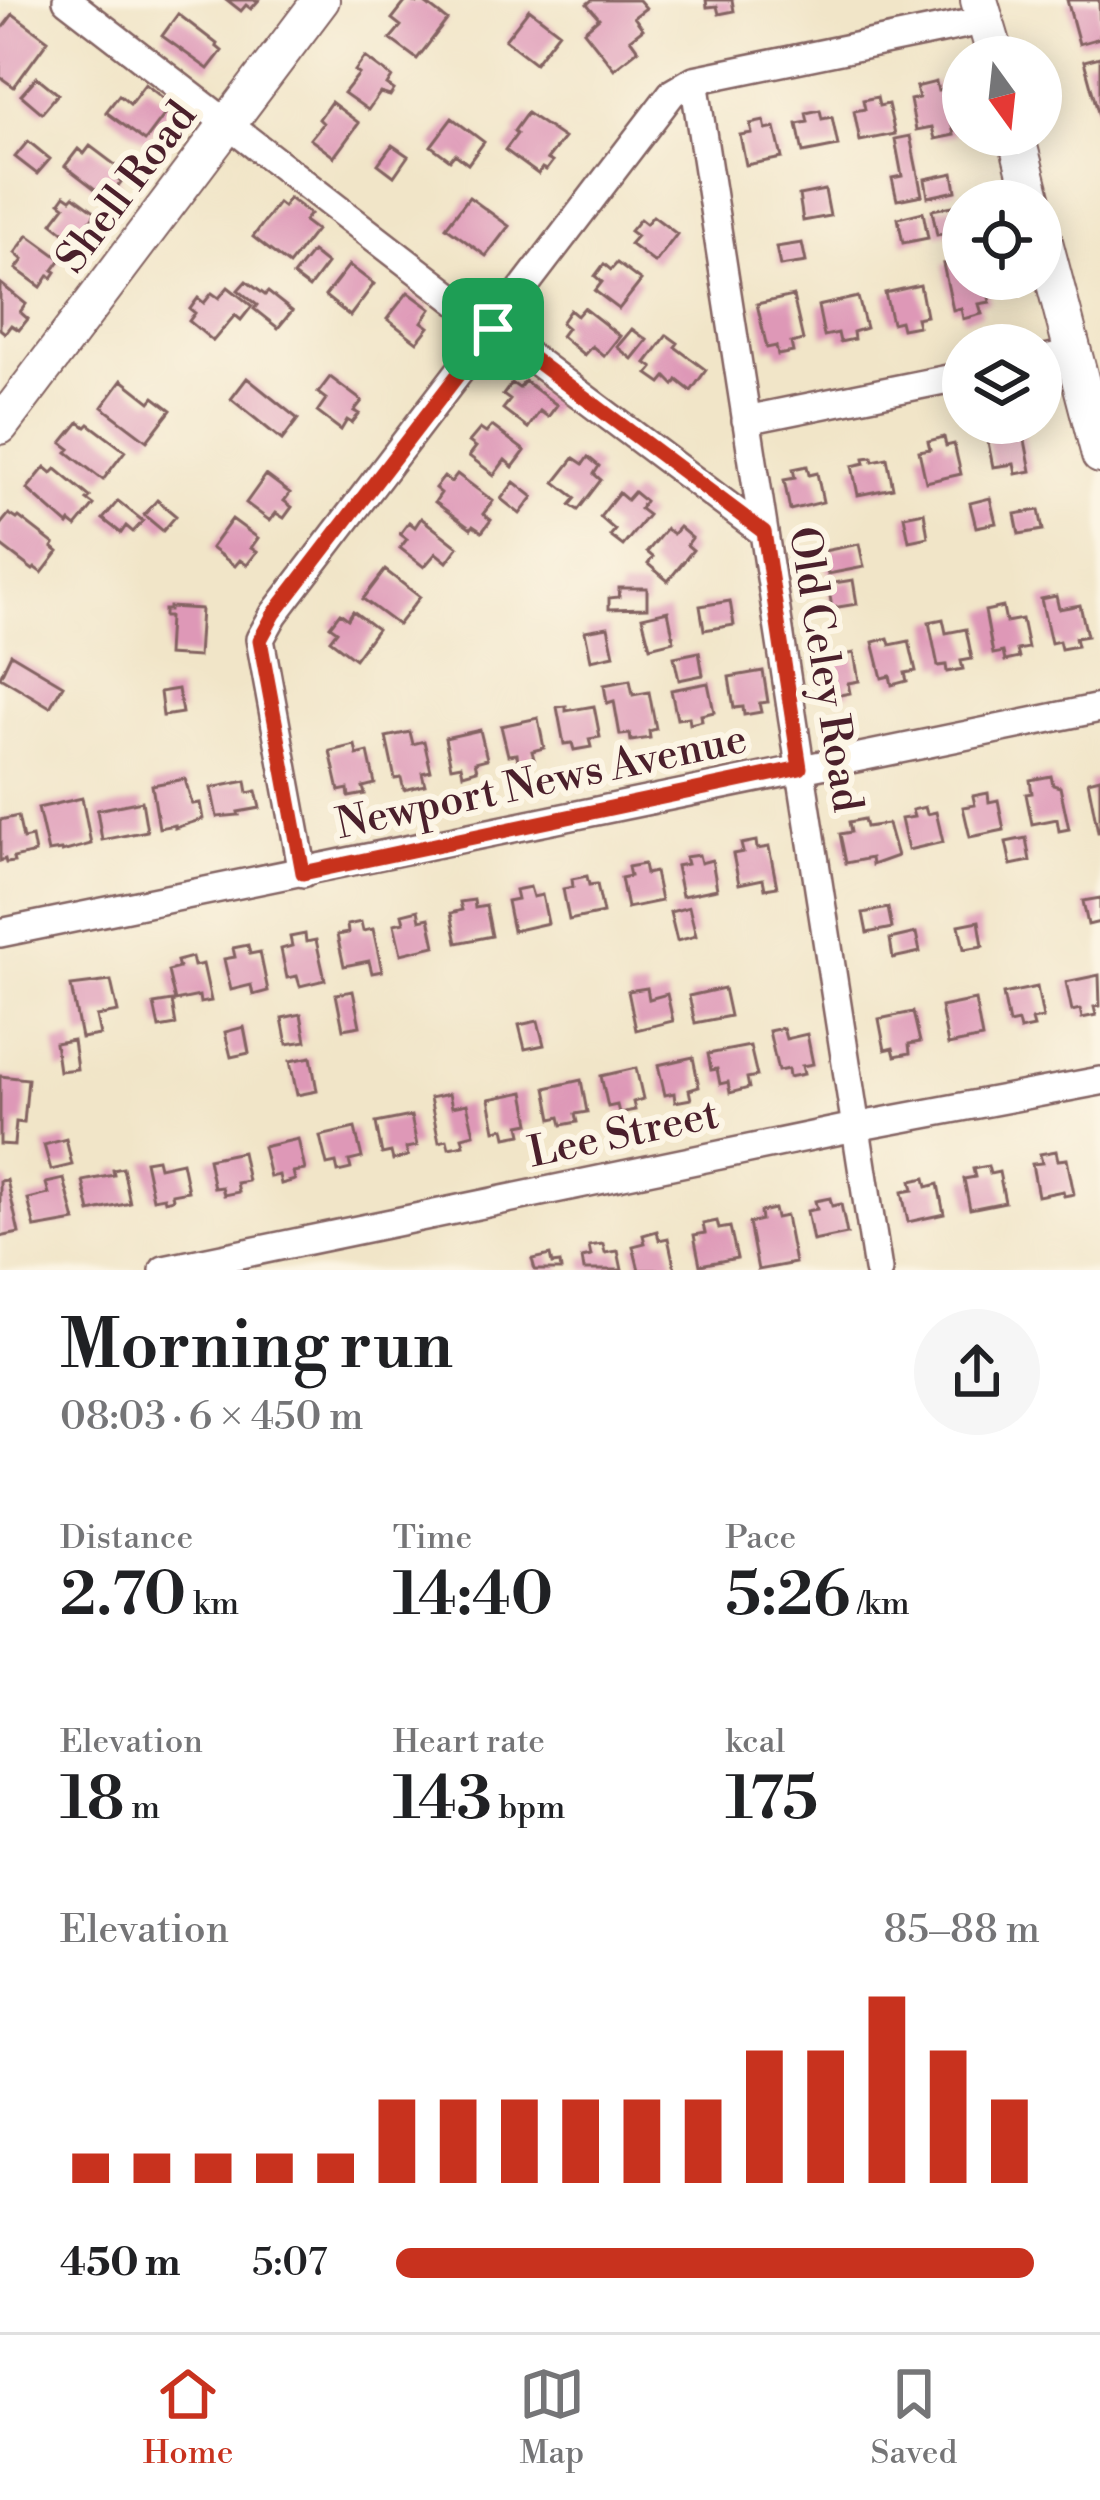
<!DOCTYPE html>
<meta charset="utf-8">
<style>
:root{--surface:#fff;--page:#f6f6f6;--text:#202124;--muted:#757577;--line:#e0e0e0;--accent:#c8321e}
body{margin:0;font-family:"Libre Bodoni",serif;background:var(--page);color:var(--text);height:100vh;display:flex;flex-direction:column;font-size:45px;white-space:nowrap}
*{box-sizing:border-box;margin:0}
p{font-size:39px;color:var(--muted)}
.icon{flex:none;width:66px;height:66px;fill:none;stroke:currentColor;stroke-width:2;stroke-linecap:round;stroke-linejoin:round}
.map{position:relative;height:1270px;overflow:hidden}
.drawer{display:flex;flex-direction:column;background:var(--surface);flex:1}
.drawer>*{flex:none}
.needle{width:78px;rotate:165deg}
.tools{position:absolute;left:942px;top:36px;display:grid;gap:24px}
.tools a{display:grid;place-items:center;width:120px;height:120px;border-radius:50%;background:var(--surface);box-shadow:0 6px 30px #0003;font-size:60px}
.pin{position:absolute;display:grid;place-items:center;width:102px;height:102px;color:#fff;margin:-51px;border-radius:24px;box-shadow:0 6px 18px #0006}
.round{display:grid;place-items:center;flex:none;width:126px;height:126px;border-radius:63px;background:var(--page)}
.headline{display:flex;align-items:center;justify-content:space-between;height:204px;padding:0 60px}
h1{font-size:66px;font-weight:600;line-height:90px}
.metrics{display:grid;grid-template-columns:repeat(3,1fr);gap:18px;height:204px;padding:12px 60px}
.metrics div{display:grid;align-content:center}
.metrics b{font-size:60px;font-weight:600}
.metrics small{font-size:33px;font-weight:400}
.metrics p{font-size:33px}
.chart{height:336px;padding:24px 60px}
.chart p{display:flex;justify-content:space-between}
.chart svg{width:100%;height:216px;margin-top:12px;stroke:var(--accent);stroke-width:6}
ul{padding:0 60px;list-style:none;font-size:39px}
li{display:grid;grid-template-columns:192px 144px 1fr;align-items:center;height:90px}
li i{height:30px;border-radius:15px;background:var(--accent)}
.menu{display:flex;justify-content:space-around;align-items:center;height:168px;border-top:3px solid var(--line);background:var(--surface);font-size:33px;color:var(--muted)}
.menu a{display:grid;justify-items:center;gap:6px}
.menu .current{color:var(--accent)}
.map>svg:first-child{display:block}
.building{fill:#de98b7}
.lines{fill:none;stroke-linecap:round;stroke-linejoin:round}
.street-casing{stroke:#846462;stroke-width:32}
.secondary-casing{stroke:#846462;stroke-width:40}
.street{stroke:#fff;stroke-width:27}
.secondary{stroke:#fff;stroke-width:36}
.route-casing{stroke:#fff;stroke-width:24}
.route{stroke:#c8321e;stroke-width:15}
.labels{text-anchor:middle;stroke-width:12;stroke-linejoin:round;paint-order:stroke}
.street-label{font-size:42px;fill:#4a1f2b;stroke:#fcf5e5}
</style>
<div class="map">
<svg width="1100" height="1270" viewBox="0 0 1100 1270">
<rect width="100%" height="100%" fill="#fcf5e5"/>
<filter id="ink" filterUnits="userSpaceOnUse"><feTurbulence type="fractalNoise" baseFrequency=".00833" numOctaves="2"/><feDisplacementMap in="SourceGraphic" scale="24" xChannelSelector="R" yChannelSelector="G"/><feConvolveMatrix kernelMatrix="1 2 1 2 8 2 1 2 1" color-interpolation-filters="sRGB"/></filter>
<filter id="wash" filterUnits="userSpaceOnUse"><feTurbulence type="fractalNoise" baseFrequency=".004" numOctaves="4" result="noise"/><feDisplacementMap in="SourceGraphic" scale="48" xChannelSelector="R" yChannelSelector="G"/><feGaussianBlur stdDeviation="2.7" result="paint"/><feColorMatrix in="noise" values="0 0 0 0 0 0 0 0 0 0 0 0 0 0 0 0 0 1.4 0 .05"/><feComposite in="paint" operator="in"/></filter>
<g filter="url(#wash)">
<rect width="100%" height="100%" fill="#f1e5c8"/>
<g id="blocks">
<!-- building -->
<path class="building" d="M227,0H259L251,9L246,5L241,11Z
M407,0L418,3L421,0L447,20L417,59L390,39L401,26L392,19Z
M592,0H639L646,8L634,17L643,29L630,39L638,50L614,69L584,31L599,18L587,4Z
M706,0H732L734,11L719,14L717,6L707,7Z
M1067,0H1099L1100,38L1079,44Z
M529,9L559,32L535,63L505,40Z
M13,14L48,40L14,87L0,77V31Z
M178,14L217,44L216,46L222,51L208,69L162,36Z
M365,57L392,77L387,85L394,90L390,96L380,93L368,110L344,93L359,74L355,71Z
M1100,57V116H1099L1084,61Z
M37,77L58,94L42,113L21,95Z
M936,82L938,91L943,90L945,93L954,135L935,139L932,127L916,130L910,100L919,98L916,87Z
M145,84L172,105L145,141L106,112L119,95L130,104Z
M877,97L879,106L888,104L895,134L860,141L854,111L865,109L863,100Z
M331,102L359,123L334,157L310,139L323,123L319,119Z
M820,110L822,119L832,117L838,146L803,153L797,124L808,122L806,113Z
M527,113L564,138L547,159L552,162L546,170L542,168L538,174L505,150L517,134L514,131Z
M452,118L484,142L468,164L455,154L450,160L431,146Z
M764,121L766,130L775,128L782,158L746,165L740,135L752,133L750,124Z
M910,136L922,195L897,200L892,178L902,176L895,139Z
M28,141L50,159L37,174L15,157Z
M392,145L408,156L394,176L378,164Z
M90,146L122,170L116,178L121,182L108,199L65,166L78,149L84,154Z
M953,173L956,191L928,197L925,179Z
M825,190L830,216L803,221L799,195Z
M65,195L71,199L74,196L96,212L88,224L91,226L87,233L83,230L75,241L52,223L65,206L60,202Z
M469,197L509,226L486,256L446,227Z
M289,198L310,214L304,221L316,230L289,265L253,237L278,203L283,207Z
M963,204V230L937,235L932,210Z
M923,212L928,238L903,243L898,218Z
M653,216L677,234L655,263L630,244L637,236L630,231L640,219L646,224Z
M28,235L61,259L53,270L56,272L52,278L49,275L41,287L16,269L23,260L15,253Z
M802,243L806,262L780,266L776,247Z
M312,252L327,264L309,288L293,276Z
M963,260V279H985L990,302L979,304L982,314L963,319L961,308L953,310L943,264Z
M617,263L641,281L619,309L595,291L602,282L595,276L604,264L611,270Z
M349,265L374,284L350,316L325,296Z
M246,281L265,295L268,292L292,311L278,328L254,309L257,305L238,290Z
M0,283L26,304L20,312L28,319L19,330L11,325L5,333L0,329Z
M920,285L926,316L916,318L918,326L902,329L900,321L892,323L885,293Z
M228,287L252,306L241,320L235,315L213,341L189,321L195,313L190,309L198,298L204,303L212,293L219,298Z
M408,292L431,309L422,322L429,327L417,342L387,319Z
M793,296L803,340L791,343L793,352L778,355L776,346L767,348L757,304Z
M858,297L866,328L853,332L854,339L840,342L838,333L824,336L818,306Z
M584,308L620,336L604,356L592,346L584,355L561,336L567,328L561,323L570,310L577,316Z
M632,329L647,340L632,359L617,347Z
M667,335L678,343L675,347L706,370L691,391L677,380L674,385L666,377L661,383L648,374L653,368L646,363Z
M330,377L362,401L354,411L359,414L352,423L347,420L341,430L317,412L326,399L318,393Z
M247,378L298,419L282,440L231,399Z
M122,380L150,402L154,397L171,410L147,441L102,407Z
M525,381L557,405L548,417L540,411L528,428L503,409L510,400L503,395L512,383L519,388Z
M79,422L86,427L89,424L125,451L103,480L67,452L70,449L62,443Z
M992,423H1014L1019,430H1023L1031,471L1016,474L1014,464L993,467L987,437H989V433L993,432Z
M492,426L525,451L513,467L505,460L494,475L469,456L476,447L469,442L480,429L486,433Z
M944,437L946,446L954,444L961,474L926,482L919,451L930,449L928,441Z
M588,457L599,466L594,474L601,480L578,510L570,505L576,498L555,482L574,458L583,464Z
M872,457L873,461L887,458L893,488L858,495L852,466L865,463L864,458Z
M807,466L809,475L817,473L823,502L790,510L784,480L795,478L793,469Z
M45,467L52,473L56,469L90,497L87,500L94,505L76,527L70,522L68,525L27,489Z
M457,474L493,501L483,514L491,520L482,532L473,526L471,529L435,502L441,493L435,488L444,477L451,482Z
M266,475L290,493L284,501L292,507L284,518L276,513L270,521L246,503Z
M514,482L533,497L520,514L501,499Z
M634,492L645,501L640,509L648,515L623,546L610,536L615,530L600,517L619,493L627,500Z
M990,498L996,523L976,527L970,503Z
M157,500L176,516L163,531L144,515Z
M118,501L143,521L133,532L126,526L121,533L103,519Z
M1039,510L1043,530L1019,534L1015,514Z
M924,512L928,537L909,541L904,516Z
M9,514L17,519L19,517L54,544L52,547L58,552L42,573L35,568L33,570L0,545V525Z
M421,518L458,547L447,562L436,553L424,567L400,548L407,539L400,534L409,522L415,527Z
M232,519L258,538L251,548L257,552L247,565L240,560L235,566L211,548Z
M679,527L692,538L687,545L693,550L668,581L648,564L653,557L647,552L666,529L673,534Z
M859,544L864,567L828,574L824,551Z
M385,570L420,597L398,625L363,599Z
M853,580L857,604L832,608L828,584Z
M619,588H647V608L609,609V598L619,597Z
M1056,596L1059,609L1080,605L1087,636L1075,638L1077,646L1061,649L1059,641L1051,643L1041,599Z
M730,601L734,625L704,630L700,606Z
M169,607L201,609L198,657L167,655L169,617H164V610H169Z
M1003,607L1006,622L1022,619L1028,648L1017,650L1019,658L1005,661L1003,652L993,654L985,611Z
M353,611L377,629L355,659L330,640L337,631L330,626L340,613L348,619Z
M668,611L674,641L650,647L642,617Z
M943,619L946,633L966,629L972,659L961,661L963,669L947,672L946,665L938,666L929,622Z
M608,627L614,655L591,660L585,631Z
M888,638L890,645L909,641L916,671L905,673L907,681L892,685L890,676L882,678L873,642Z
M699,652L703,675L679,680L674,657Z
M854,653L859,681L848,683L850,693L835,696L833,687L824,689L817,655L825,654L826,659Z
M11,654L63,685L50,707L0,677Z
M763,671L768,702L759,703L761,712L744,715L743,707L734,708L729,677Z
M630,680L633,695L649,692L656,729L649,731L650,738L631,741L630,734L620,735L614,701L607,703L604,685Z
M708,683L714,712L701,715L702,721L690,724L689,717L677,719L671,690Z
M178,689L182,713L163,716L160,692Z
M566,706V711L594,706L600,737L589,739L591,747L574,750L572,743L564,744L557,707Z
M538,718L544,748L532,751L534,759L518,762L517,754L508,755L501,726Z
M480,730L487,759L475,762L477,770L463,774L461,765L451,767L445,738Z
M410,732L413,744L424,741L431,771L422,773L425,785L404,790L401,778L395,779L386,737Z
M355,745L357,755L368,752L375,784L363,787L365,794L349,797L348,789L339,791L330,751Z
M1051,776L1053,785L1060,787L1069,829L1059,831L1057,819L1032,824L1026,794L1032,793L1030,780Z
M1100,778V832H1098L1088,781Z
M185,779L192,804L200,803L203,819L175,828V825L159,828L152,785Z
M246,781L248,793L256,791L260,808L238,812L239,815L217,817L211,788Z
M988,793L989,802L998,800L1004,830L970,837L963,807L975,805L973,796Z
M82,798L91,844L62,852L61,850L48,852L38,808Z
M142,801L147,831L102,840L97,810Z
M925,807L927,814L936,812L943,842L908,850L901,819L914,817L912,810Z
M18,816L23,839L32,837L35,853L13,858L14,862L6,863L5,859L0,861V820Z
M864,819L866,827L888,824L897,856L872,865L871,858L846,863L840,834L851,832L849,822Z
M1026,838L1030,861L1011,865L1006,842Z
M756,841L757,849L769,847L777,887L765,889L763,879L739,884L733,854L743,852L741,844Z
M699,855L701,863L712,860L717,889L682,896L676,866L687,864L685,857Z
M644,864L646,874L655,872L661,901L627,908L621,878L630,876L628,867Z
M587,876L589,885L597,884L603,913L569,920L563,889L573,887L572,879Z
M530,887L533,897L542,895L548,923L513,931L507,901L517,899L515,890Z
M1100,898V922L1088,925L1083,901Z
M474,900L475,908L486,906L492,936L457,943L451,913L462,910L460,902Z
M689,907L696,936L677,941L670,912Z
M888,908L892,928L867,933L863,913Z
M418,910L420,920L429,918L435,946L401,954L394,924L404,922L402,914Z
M979,921L983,946L964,949L959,925Z
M361,922L363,931L373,929L382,971L372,973L369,961L344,966L337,935L348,933L347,925Z
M916,933L920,952L893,958L890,939Z
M305,934L306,942L316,940L325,980L300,986L297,976L287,978L281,949L292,946L290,937Z
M248,945L250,954L260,952L268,991L253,995L251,985L231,990L224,959L235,957L233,948Z
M192,957L194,966L203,964L211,1001L200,1003L199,996L175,1001L168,971L179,968L177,961Z
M1099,975L1100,1006L1094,1007L1096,1015L1082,1018L1080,1009L1072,1011L1066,982Z
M111,981L118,1012L96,1016L100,1035L81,1038L71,986Z
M1037,987L1043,1018L1032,1020L1034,1027L1020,1030L1018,1022L1009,1024L1003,994Z
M647,988L649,999L667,994L673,1021L636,1030L628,991Z
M724,988L730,1016L695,1023L689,996Z
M353,991L360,1026L343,1029L336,994Z
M975,1000L982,1038L948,1045L941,1007Z
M172,1001L176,1025L159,1028L154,1004Z
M913,1012L920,1042L909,1044L910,1053L895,1056L893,1048L885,1050L879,1019Z
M301,1014L306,1041L287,1044L282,1018Z
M538,1021L544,1045L525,1049L519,1025Z
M244,1027L249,1053L231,1057L225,1032Z
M783,1028L786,1039L807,1034L813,1064L802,1066L804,1074L789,1077L788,1069L778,1071L769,1031Z
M73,1040L77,1069L59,1071L55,1043Z
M750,1046L757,1076L747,1078L749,1088L730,1093L728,1082L720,1084L717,1069L711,1070L708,1054Z
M311,1057L317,1091L297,1095L290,1061Z
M693,1057L699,1087L689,1090L691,1099L675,1102L674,1093L665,1095L658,1065Z
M636,1068L643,1099L633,1102L635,1110L619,1113L617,1105L608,1107L601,1076Z
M0,1076L28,1079L24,1123L16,1122L14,1145L0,1144Z
M581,1080L587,1112L575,1114L577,1122L562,1125L560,1117L552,1119L546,1088Z
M524,1092L530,1123L520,1125L522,1134L506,1137L504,1128L495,1130L489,1099Z
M449,1094L452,1107L467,1104L474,1134L462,1137L464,1145L449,1148L447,1140L439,1142L430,1098Z
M411,1116L417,1146L406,1148L408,1156L393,1160L391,1152L382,1154L376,1123Z
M355,1128L362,1158L349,1161L351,1169L338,1172L336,1163L327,1165L320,1136Z
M66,1139L72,1165L51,1170L44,1145Z
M298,1139L305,1170L293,1172L295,1180L281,1184L279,1175L270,1177L263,1147Z
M1056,1151L1058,1160L1067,1159L1074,1194L1064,1196L1063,1191L1038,1196L1032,1164L1042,1163L1040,1154Z
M242,1152L248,1181L237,1183L239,1192L224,1195L222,1187L214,1188L208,1159Z
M157,1159L159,1167L182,1162L188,1191L172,1194L173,1199L165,1201L164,1197L153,1199L145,1161Z
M988,1166L990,1174L999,1172L1005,1202L970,1209L964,1179L975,1177L973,1169Z
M123,1168L130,1203L90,1212L83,1181L114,1175L113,1170Z
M925,1178L927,1187L938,1184L944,1214L908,1222L902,1192L913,1190L911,1181Z
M64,1179L75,1221L35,1228L28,1199L49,1194L46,1183Z
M7,1180L19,1233L0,1237V1181Z
M830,1198L832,1206L841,1204L847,1234L813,1241L807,1211L817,1209L815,1201Z
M774,1209L776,1218L786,1216L795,1263L758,1270L749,1223L761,1220L760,1212Z
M717,1221L719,1229L730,1227L737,1258L700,1265L694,1235L705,1233L703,1224Z
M657,1231L659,1240L668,1238L675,1270H639L633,1246L645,1243L643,1235Z
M603,1244L605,1253L618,1251L622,1270H584L582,1258L591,1256L589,1246Z
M550,1255L552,1264L560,1263L561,1270H535L532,1259Z"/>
</g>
</g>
<g filter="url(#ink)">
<use href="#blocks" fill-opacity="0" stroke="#846462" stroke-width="3"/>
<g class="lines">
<!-- street casing -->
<g class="street-casing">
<path id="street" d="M67,0L493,329L763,532
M694,80L878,1270
M1041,360L1073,353
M746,420L963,376
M303,873L260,639L274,614L672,93L694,80L986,20
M0,933L1100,708
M164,1270L855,1127L1100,1081"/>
</g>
<!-- secondary casing -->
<g class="secondary-casing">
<path id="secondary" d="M979,0L996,57
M1016,135L1033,201
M1041,230L1100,455
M0,426L321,0"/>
</g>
<!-- street -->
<use href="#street" class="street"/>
<!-- secondary -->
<use href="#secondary" class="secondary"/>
</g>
</g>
<g class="lines" filter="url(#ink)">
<!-- route casing -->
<g class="route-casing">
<path id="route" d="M493,329L764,532L800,768L303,873L260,640L274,614Z"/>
</g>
<!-- route -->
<use href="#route" class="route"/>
</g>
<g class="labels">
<!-- street labels -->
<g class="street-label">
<text transform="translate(125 186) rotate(-53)" y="15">Shell Road</text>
<text transform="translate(827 669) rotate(81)" y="15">Old Celey Road</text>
<text transform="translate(541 780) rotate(-12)" y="15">Newport News Avenue</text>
<text transform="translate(623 1132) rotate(-12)" y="15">Lee Street</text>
</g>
</g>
</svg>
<div class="tools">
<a><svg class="needle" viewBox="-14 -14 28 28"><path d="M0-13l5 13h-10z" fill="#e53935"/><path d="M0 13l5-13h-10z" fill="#757577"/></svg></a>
<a><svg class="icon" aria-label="locate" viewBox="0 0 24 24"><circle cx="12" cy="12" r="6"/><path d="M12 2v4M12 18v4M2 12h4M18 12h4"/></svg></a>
<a><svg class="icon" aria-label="layers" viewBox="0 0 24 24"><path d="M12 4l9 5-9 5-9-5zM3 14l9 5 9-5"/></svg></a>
</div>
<div class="pin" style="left:493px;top:329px;background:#1e9e55"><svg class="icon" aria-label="arrive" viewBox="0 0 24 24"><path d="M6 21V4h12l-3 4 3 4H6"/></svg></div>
</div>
<section class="drawer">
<div class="headline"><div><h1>Morning run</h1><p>08:03 · 6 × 450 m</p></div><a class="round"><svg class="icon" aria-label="share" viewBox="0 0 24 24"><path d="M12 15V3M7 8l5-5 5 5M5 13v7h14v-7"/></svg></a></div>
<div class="metrics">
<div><p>Distance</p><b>2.70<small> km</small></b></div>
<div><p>Time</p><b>14:40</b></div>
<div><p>Pace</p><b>5:26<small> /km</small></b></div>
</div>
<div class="metrics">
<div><p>Elevation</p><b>18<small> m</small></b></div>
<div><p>Heart rate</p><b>143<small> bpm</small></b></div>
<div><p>kcal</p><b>175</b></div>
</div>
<div class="chart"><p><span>Elevation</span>85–88 m</p>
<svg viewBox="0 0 160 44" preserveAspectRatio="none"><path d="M5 44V38M15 44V38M25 44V38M35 44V38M45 44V38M55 44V27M65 44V27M75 44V27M85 44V27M95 44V27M105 44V27M115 44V17M125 44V17M135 44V6M145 44V17M155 44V27"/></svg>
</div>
<ul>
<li><b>450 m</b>5:07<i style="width:99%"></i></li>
</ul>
</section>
<nav class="menu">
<a class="current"><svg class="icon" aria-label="home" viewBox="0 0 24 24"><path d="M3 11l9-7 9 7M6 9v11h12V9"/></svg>Home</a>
<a><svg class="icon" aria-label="map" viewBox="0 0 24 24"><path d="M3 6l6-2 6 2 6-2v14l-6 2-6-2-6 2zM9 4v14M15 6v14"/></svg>Map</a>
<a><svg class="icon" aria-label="saved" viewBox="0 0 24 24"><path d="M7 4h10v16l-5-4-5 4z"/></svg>Saved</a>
</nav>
